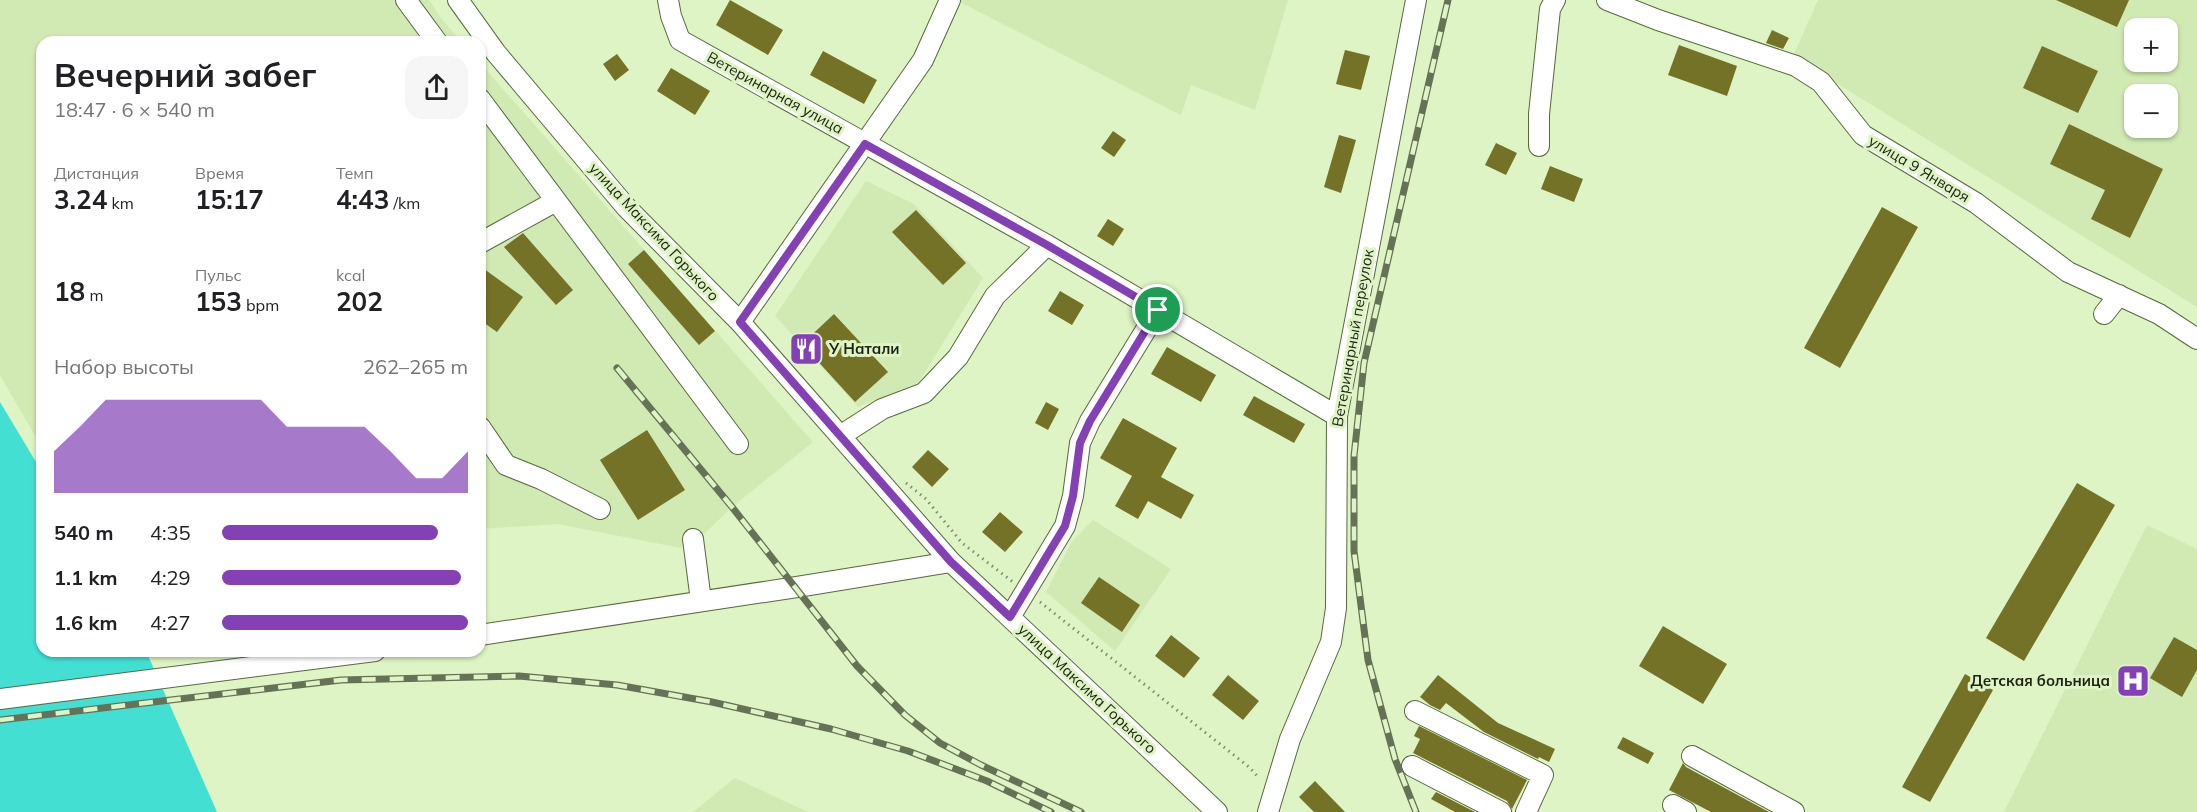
<!DOCTYPE html>
<html lang="ru">
<meta charset="utf-8">
<style>
:root{--surface:#fff;--page:#f6f6f6;--text:#202124;--muted:#757577;--accent:#8341b5}
body{margin:0;font-family:Mulish,sans-serif;background:var(--page);color:var(--text);height:100vh;display:flex;flex-direction:column;font-size:22px;white-space:nowrap}
*{box-sizing:border-box;margin:0}
p{font-size:20px;color:var(--muted)}
.icon{flex:none;width:33px;height:33px;fill:none;stroke:currentColor;stroke-width:2;stroke-linecap:round;stroke-linejoin:round}
.map{position:relative;flex:1;overflow:hidden}
.sheet{position:absolute;left:36px;top:36px;width:450px;height:621px;display:flex;flex-direction:column;background:var(--surface);border-radius:18px;box-shadow:0 2px 4px #0004}
.sheet>*{flex:none}
.fabs{position:absolute;left:2124px;top:18px;display:grid;gap:12px}
.fabs a{display:grid;place-items:center;width:54px;height:54px;border-radius:12px;background:var(--surface);box-shadow:0 2px 4px #0004;font-size:30px}
.pin{position:absolute;display:grid;place-items:center;width:51px;height:51px;color:#fff;margin:-26px;border:3px solid #fff;border-radius:50%;box-shadow:0 2px 6px #0007}
.round{display:grid;place-items:center;flex:none;width:63px;height:63px;border-radius:18px;background:var(--page)}
.summary{display:flex;align-items:center;justify-content:space-between;height:102px;padding:0 18px}
h1{font-size:33px;font-weight:700;line-height:45px}
.figures{display:grid;grid-template-columns:repeat(3,1fr);gap:9px;height:102px;padding:6px 18px}
.figures div{display:grid;align-content:center}
.figures b{font-size:26px;font-weight:700}
.figures small{font-size:16px;font-weight:400}
.figures p{font-size:16px}
.chart{height:168px;padding:12px 18px}
.chart p{display:flex;justify-content:space-between}
.chart svg{width:100%;height:108px;margin-top:6px;fill:var(--accent);opacity:.7}
ul{padding:0 18px;list-style:none;font-size:20px}
li{display:grid;grid-template-columns:96px 72px 1fr;align-items:center;height:45px}
li i{height:15px;border-radius:8px;background:var(--accent)}
.map>svg:first-child{display:block}
.built{fill:#d1e9b2;fill-rule:evenodd}
.water{fill:#43dfd3}
.building{fill:#747227}
.lines{fill:none;stroke-linecap:round;stroke-linejoin:round}
.minor-casing{stroke:#57693e;stroke-width:22}
.path{stroke:#7e8c6c;stroke-width:3;stroke-dasharray:1.5 4.5;stroke-linecap:butt}
.minor{stroke:#fff;stroke-width:20}
.rail-casing{stroke:#657255;stroke-width:7}
.rail{stroke:#def4c4;stroke-width:4.5;stroke-dasharray:14;stroke-linecap:butt}
.route-casing{stroke:#fff;stroke-width:12}
.route{stroke:#8341b5;stroke-width:8}
.labels{text-anchor:middle;stroke-width:6;stroke-linejoin:round;paint-order:stroke}
.street-label{font-size:15px;fill:#1c2312;stroke:#def4c4}
.poi-label{font-size:15px;font-weight:bold;fill:#1c2312;stroke:#def4c4;text-anchor:start}
</style>
<div class="map">
<svg width="2197" height="812" viewBox="0 0 2197 812">
<rect width="100%" height="100%" fill="#def4c4"/>
<!-- built -->
<path class="built" d="M0,0H429L440,17L462,42H42V448L0,375Z
M956,0H1288L1255,110L1191,85L1181,115Z
M1818,0H2197V307L1793,56ZM2134,28H2168V62H2134ZM2134,94H2168V128H2134Z
M480,63L813,442L732,507L700,538L685,541L681,548L558,524L480,529Z
M866,181L914,204L983,278L919,382L858,407L775,316Z
M1093,520L1171,569L1115,651L1046,592L1072,541Z
M2147,525L2197,549V812H2004Z
M735,778L808,812H693Z"/>
<!-- water -->
<path class="water" d="M0,402L42,472V651H146L217,812H0Z"/>
<!-- building -->
<path class="building" d="M730,0L783,30L768,55L716,25Z
M2056,0H2129L2117,27Z
M1772,30L1789,38L1783,49L1766,43Z
M1679,45L1737,66L1727,96L1668,75Z
M2042,46L2098,71L2078,113L2023,88Z
M1345,50L1370,56L1361,90L1336,84Z
M823,51L877,80L864,104L810,75Z
M617,54L629,70L615,81L603,64Z
M671,68L710,91L695,115L657,91Z
M2069,124L2163,169L2130,238L2091,219L2105,190L2050,164Z
M1113,131L1126,140L1114,157L1101,148Z
M1339,135L1356,140L1341,193L1324,187Z
M1496,143L1517,153L1506,175L1485,165Z
M1550,166L1583,179L1574,202L1541,189Z
M1882,207L1918,227L1840,368L1804,348Z
M916,210L966,263L943,285L892,232Z
M1108,219L1124,229L1113,246L1097,236Z
M523,233L573,290L556,305L504,247Z
M644,250L715,331L699,345L628,264Z
M480,266L523,297L497,332L480,320Z
M1060,291L1084,305L1072,325L1048,311Z
M834,314L888,372L855,402L802,344Z
M1167,347L1216,375L1201,402L1151,374Z
M1254,396L1305,424L1294,443L1243,415Z
M1046,402L1059,409L1048,430L1035,423Z
M1123,418L1177,448L1161,477L1194,495L1181,519L1148,501L1138,519L1115,506L1132,476L1100,458Z
M647,430L685,490L638,520L600,460Z
M928,450L949,469L932,487L912,467Z
M2077,483L2115,505L2024,661L1986,638Z
M1000,512L1023,532L1005,552L982,532Z
M1099,577L1140,605L1122,632L1081,603Z
M1663,626L1727,664L1703,704L1639,666Z
M1171,635L1200,658L1184,678L1155,656Z
M2174,637L2197,650V670L2182,697L2150,678Z
M1965,674L1993,690L1930,802L1902,787Z
M1228,675L1259,701L1243,720L1212,695Z
M1438,675L1498,723L1555,749L1549,762L1539,757L1538,759L1484,732L1446,703L1440,710L1430,705L1420,697Z
M1419,726L1527,780L1512,809L1507,801L1413,753L1420,739L1414,736Z
M1623,737L1654,753L1648,764L1617,748Z
M1683,763L1686,767L1769,812H1711L1669,790Z
M1315,781L1345,812H1314L1299,797Z
M1436,792L1475,812H1455L1431,799Z"/>
<g class="lines">
<!-- minor casing -->
<g class="minor-casing">
<path id="minor" d="M406,0L437,42
M458,0L496,53L626,207L740,322L951,562L1217,812
M668,0L671,16L680,40L1047,245L1337,416
M1607,0L1658,20L1796,66L1821,82L1863,135L1976,203L2068,272L2159,314L2197,339
M480,99L738,444
M1539,146V114L1550,9L1555,0
M480,243L556,201
M2104,314L2119,295
M740,322L923,60L950,0
M480,427L506,465L541,479L600,509
M840,436L882,409L924,393L958,357L995,296L1047,245
M693,539L701,601
M1010,617L1065,526L1073,496L1080,443L1090,421L1158,310
M480,635L797,587L951,562
M0,699L375,651
M1415,711L1543,775L1526,812
M1692,756L1794,812
M1412,766L1501,812
M1673,805L1686,812
M1268,812L1290,739L1331,642L1336,608L1337,416L1416,0"/>
</g>
<!-- path -->
<path class="path" d="M906,483L926,499L962,543L1013,582
M1040,602L1249,767L1259,778"/>
<!-- minor -->
<use href="#minor" class="minor"/>
<!-- rail casing -->
<g class="rail-casing">
<path id="rail" d="M617,368L732,507L857,666L905,715L940,743L981,765L1081,812
M0,720L341,680L519,676L617,685L712,702L831,729L908,751L987,781L1051,812
M1416,812L1395,759L1368,660L1354,551V456L1364,363L1448,0"/>
</g>
<!-- rail -->
<use href="#rail" class="rail"/>
</g>
<g class="lines">
<!-- route casing -->
<g class="route-casing">
<path id="route" d="M865,144L1047,245L1158,310L1090,421L1080,443L1073,496L1065,526L1010,617L951,562L740,322Z"/>
</g>
<!-- route -->
<use href="#route" class="route"/>
</g>
<!-- icons -->
<defs>
<g id="restaurant-square" transform="scale(1.725)"><rect x="-9" y="-9" width="18" height="18" rx="4" fill="#8341b5" stroke="#def4c4"/><path d="M-5-6h1v4h1v-4h1v4h1v-4h1v5L-1.5 .5V6h-2V.5L-5-1ZM5-6V6H3V1.5H1.5Q1.5-4 5-6Z" fill="#fff"/></g>
<g id="hospital-square" transform="scale(1.725)"><rect x="-9" y="-9" width="18" height="18" rx="4" fill="#8341b5" stroke="#def4c4"/><path d="M-5-5h3v3.5h4V-5h3V5h-3V1.5h-4V5h-3Z" fill="#fff"/></g>
</defs>
<g fill-rule="evenodd">
<use href="#restaurant-square" x="806" y="349"/>
<use href="#hospital-square" x="2133" y="681"/>
</g>
<g class="labels">
<!-- street labels -->
<g class="street-label">
<text transform="translate(775 93) rotate(29)" y="5">Ветеринарная улица</text>
<text transform="translate(1919 169) rotate(31)" y="5">улица 9 Января</text>
<text transform="translate(654 232) rotate(47)" y="5">улица Максима Горького</text>
<text transform="translate(1353 338) rotate(-80)" y="5">Ветеринарный переулок</text>
<text transform="translate(1087 689) rotate(43)" y="5">улица Максима Горького</text>
</g>
<!-- poi labels -->
<g class="poi-label">
<text x="829" y="354">У Натали</text>
<text x="2110" y="686" text-anchor="end">Детская больница</text>
</g>
</g>
</svg>
<div class="fabs">
<a>+</a>
<a>−</a>
</div>
<div class="pin" style="left:1158px;top:310px;background:#1e9e55"><svg class="icon" aria-label="arrive" viewBox="0 0 24 24"><path d="M6 21V4h12l-3 4 3 4H6"/></svg></div>
<section class="sheet">
<div class="summary"><div><h1>Вечерний забег</h1><p>18:47 · 6 × 540 m</p></div><a class="round"><svg class="icon" aria-label="share" viewBox="0 0 24 24"><path d="M12 15V3M7 8l5-5 5 5M5 13v7h14v-7"/></svg></a></div>
<div class="figures">
<div><p>Дистанция</p><b>3.24<small> km</small></b></div>
<div><p>Время</p><b>15:17</b></div>
<div><p>Темп</p><b>4:43<small> /km</small></b></div>
</div>
<div class="figures">
<div><b>18<small> m</small></b></div>
<div><p>Пульс</p><b>153<small> bpm</small></b></div>
<div><p>kcal</p><b>202</b></div>
</div>
<div class="chart"><p><span>Набор высоты</span>262–265 m</p>
<svg viewBox="0 0 160 44" preserveAspectRatio="none"><path d="M0 44V27L10 17L20 6L30 6L40 6L50 6L60 6L70 6L80 6L90 17L100 17L110 17L120 17L130 27L140 38L150 38L160 27V44z"/></svg>
</div>
<ul>
<li><b>540 m</b>4:35<i style="width:88%"></i></li>
<li><b>1.1 km</b>4:29<i style="width:97%"></i></li>
<li><b>1.6 km</b>4:27<i style="width:100%"></i></li>
</ul>
</section>
</div>
